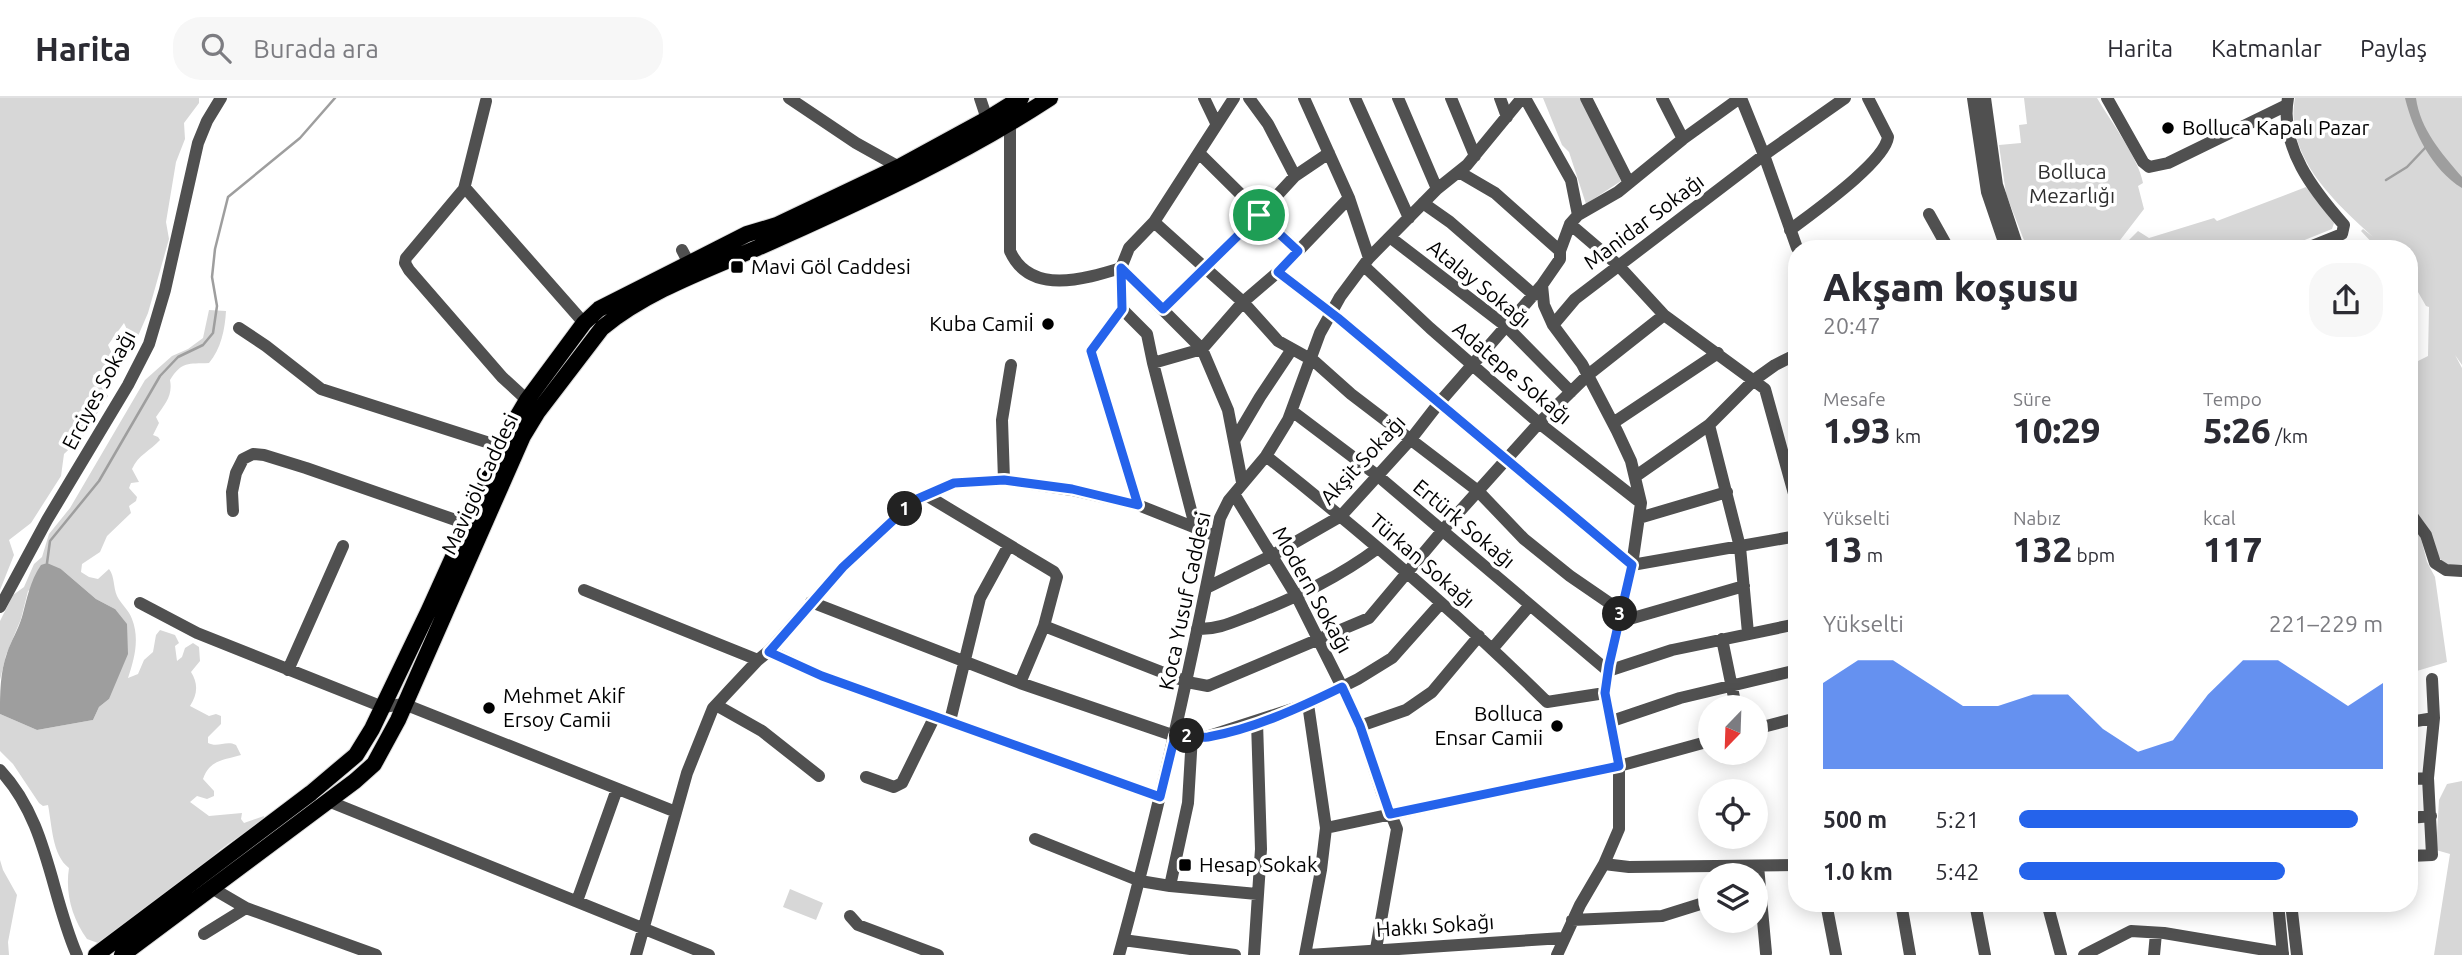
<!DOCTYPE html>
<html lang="tr">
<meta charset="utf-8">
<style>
:root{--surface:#fff;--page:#f7f7f7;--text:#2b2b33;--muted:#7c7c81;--line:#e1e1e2;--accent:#2563eb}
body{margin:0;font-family:Ubuntu,sans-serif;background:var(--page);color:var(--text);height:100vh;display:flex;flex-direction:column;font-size:26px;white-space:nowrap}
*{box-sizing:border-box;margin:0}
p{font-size:23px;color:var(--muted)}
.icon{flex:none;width:38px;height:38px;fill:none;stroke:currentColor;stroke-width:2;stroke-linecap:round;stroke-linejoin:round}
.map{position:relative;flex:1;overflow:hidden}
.sheet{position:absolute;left:1788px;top:142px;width:630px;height:672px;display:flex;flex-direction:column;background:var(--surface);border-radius:28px;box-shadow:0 4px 18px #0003}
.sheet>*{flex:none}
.needle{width:46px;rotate:203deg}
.fabs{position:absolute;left:1698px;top:597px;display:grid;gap:14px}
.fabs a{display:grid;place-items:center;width:70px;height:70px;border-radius:50%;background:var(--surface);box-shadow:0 4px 18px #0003;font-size:35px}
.pin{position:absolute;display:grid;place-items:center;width:60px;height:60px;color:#fff;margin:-30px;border:4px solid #fff;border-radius:50%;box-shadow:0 2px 7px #0007}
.km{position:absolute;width:35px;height:35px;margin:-18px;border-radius:50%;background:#222;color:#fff;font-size:19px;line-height:35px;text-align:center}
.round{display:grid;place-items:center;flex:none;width:74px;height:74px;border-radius:28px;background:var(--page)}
.headline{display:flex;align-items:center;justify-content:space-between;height:119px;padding:0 35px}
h1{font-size:38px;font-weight:800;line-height:52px}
.stats{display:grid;grid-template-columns:repeat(3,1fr);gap:10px;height:119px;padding:7px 35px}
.stats div{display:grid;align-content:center}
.stats b{font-size:35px;font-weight:800}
.stats small{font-size:19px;font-weight:400}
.stats p{font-size:19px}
.chart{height:196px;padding:14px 35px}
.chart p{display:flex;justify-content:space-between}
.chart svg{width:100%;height:126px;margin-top:7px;fill:var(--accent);opacity:.7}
ul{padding:0 35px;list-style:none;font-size:23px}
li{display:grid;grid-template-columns:112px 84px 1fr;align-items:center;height:52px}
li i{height:18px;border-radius:9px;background:var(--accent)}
header{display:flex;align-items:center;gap:42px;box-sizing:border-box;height:98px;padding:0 35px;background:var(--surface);border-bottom:2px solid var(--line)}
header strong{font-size:33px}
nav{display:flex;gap:38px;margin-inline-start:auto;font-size:24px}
.search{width:490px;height:63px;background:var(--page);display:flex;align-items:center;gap:18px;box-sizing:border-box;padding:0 24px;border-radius:28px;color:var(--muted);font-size:26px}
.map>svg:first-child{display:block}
.green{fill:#d7d7d7}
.water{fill:#9e9e9e}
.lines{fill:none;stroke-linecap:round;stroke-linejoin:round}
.stream{stroke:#9e9e9e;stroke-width:2.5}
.major-casing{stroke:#dbdbdb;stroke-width:18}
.minor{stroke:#505050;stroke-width:12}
.major{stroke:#000;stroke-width:16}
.route-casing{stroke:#fff;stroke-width:14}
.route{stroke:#2563eb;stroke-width:9}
.poi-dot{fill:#000;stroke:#fff;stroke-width:2.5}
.labels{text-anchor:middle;stroke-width:7;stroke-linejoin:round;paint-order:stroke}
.poi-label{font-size:21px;fill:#000;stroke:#fff;text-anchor:start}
.park-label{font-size:21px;fill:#2e2e2e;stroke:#fff}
.street-label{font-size:21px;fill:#000;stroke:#fff}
</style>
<header>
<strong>Harita</strong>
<div class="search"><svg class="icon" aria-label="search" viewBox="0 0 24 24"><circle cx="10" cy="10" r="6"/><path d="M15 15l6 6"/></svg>Burada ara</div>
<nav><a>Harita</a><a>Katmanlar</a><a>Paylaş</a></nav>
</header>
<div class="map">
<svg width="2462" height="857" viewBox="0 0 2462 857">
<rect width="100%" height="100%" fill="#fff"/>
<!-- green -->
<path class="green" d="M0,0H199V5L184,25L185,41L176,64L166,124L169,141L148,215L138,238L131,240L124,225L108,247L120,273L93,277L108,298L83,338L64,356L61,378L31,425L9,442L14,457L0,492Z
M1543,0H1583L1621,83L1586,106L1569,54L1562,47Z
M2024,0H2097C2111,24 2138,59 2143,85L2138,88L2144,111L2114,150H2027L2006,96L1999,47L2021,45L2019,27L2027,26Z
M2295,0H2462V267L2455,257L2462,270V468L2446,466L2439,460L2423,423L2410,409V267L2428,258L2429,209L2426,208L2418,194L2410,186V150H2377L2361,133L2363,131L2373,139C2334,103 2284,59 2295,0Z
M2306,89L2334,125L2332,131L2285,150H2121L2138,133L2149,140L2214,120L2217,123Z
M209,212L226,213C225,231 221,251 209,265C188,266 182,263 170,282C173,298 165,306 156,319L159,325L153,337L158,339L160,342C150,353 138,357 132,371L139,384L131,385L129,390L137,399L136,403L129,408L131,415L107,438L100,454L82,466L81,474L89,479L98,481L109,471C115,479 113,489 117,498C121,506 129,512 132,521C140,541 134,562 128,580L138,576L144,562L153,554L156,537L160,532L175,537L179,545L175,548L177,563L182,559L185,550L193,545L199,549L200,563L191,574C198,585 198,596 190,608L209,618L216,616L221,618V626L208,639V645C218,650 226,642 236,647L241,657C225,662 210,661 203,681L214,693V698L207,701L197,698L190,704L209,718L242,715L241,721L244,725L264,718L263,724C249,732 212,754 206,767L98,845L87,841C72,820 65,795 69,770C52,757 52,727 48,707L43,708L39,705L13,666L0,653V616L37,632L93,622L99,609L109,601L115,511L96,501L61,471L28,493L21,521L6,557L0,582V523L13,497L24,489L34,466L42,459L49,436L70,410L145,282L172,258L188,251L203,240Z
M2410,422L2420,437L2427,464L2435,479L2447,564L2410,575Z
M2462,683V857H2434L2450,756L2436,752L2439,702L2447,686Z
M0,762L3,772L17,797L8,844L9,857H0Z
M790,791L823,805L816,822L783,809Z"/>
<!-- water -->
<path class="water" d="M2405,0H2416C2420,31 2442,56 2462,79V90C2432,72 2413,33 2405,0Z
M47,465L61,471L96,501L115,511L127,526L128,556L109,601L99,609L93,622L37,632L0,616C0,595 0,575 7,555C11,543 18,532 22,519C27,501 30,483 41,467Z"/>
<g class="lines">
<!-- stream -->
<path class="stream" d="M2386,82L2407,69L2426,49
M47,465L50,443L99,383L160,278L178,259L203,247L213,235L217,208L212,179L215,151L228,99L300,40L335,0"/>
<!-- major casing -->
<g class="major-casing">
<path id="major" d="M96,857L311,695L356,657L372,631L429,512L514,324L527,302L584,225L599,211L747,136L777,127L899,69L987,21L1021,0
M122,857L355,683L374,666L398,622L523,338L537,315L602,230C653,188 722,167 782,139C873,98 966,55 1050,0"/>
</g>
<!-- minor -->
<path class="minor" d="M789,0L856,45L899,69
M980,0L987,21
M1204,0L1216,25
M1234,0L1154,124L1129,150L1121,170L1202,251L1228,312L1242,384
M1249,0L1268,26L1295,78
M1304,0L1349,100L1369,160
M1355,0L1409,120
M1398,0L1437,91
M1451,0L1475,58
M1500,0L1507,19
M1525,0L1571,82L1578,117L1570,126L1560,153V161L1542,187L1544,207L1553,227L1582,266L1617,333L1631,363L1641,405L1632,467L1609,567L1605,595L1619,668V731L1604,766L1580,807L1557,857
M1586,0L1629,85
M1662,0L1683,41
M1741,0L1764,57L1797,150
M1973,0L1987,94L2006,150
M1985,0L1997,87L2018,150
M2107,0L2143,64L2149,69L2168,65L2287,7
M2288,0C2279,49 2314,93 2344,127L2342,136L2307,150
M1010,26V153C1030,198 1085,181 1121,170L1122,211L1091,253L1138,407
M1200,56L1298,153
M1459,74L1495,95L1560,153
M464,91L486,3
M1423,105L1450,124L1534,197
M1929,116L1948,150
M1578,117L1618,94L1683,41L1740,0
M1154,124L1243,204L1278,243L1314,263L1351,296L1478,393L1524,441L1570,478L1621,513
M1570,126L1618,167L1664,217L1765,291L1796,403L1797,433
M1790,132C1812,115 1885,64 1888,39L1868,0
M1391,140L1507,229L1571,294
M682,152L692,171
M1364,168L1430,230L1539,325L1641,405
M1278,174L1338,220L1632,467L1797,438
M1122,211L1147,236L1153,265L1193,420V429
M1163,211L1259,117L1295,78L1329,55
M1553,227L1575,201L1764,57L1845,0
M239,230L266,248L321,291L502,349
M1153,265L1202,251L1243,204L1278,174L1349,100
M527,302L502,279L409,172L405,165L406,160L463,92H467L584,225
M1292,313L1378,378L1608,573L1672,552L1797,526
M1613,325L1718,255
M1709,327L1740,449L1748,535
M1234,343L1260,299L1292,251
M1266,358C1363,435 1458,516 1547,604L1605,595
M1636,378L1709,327L1754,282L1775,267L1797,256
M1004,382L1002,322L1011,267
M1234,396L1297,499L1342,589L1360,628L1382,695L1397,731L1376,851
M926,397L1054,474L1057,479L1044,528L1020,585
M233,413L232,394L236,375L243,361L253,356L264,357L306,370L467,426
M2410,415L2426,437L2435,465L2446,472L2462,473
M1639,420L1727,394
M1206,490L1273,457L1341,418L1411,341L1439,305L1542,187
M584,492L758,562
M811,504L1020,585L1175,638L1206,639L1308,606L1358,581L1392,560L1441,505
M140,505L197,535L383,609L404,606L676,714
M0,509L47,422L128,287L149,246L165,192L198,45L207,23L221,0
M1619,524L1744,488
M1044,528L1187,584L1208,588L1369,520L1442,433L1539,325L1588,277L1664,217
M1197,531C1218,532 1235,523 1254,516C1299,498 1339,479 1378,450
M1722,541L1736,609
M1493,550L1530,507
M769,553L822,578L1160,699
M288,572L343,448
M716,607L762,633L819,678
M950,623L980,500L1009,447
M1612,623L1680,600L1797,572
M2410,624L2434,620
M1360,628L1406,612L1432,594L1479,538
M1755,631L1797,620
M0,672C48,723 50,795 77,857
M866,679L894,689L902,685L935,618
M2410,681L2428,680
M328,703L709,857
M2410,720L2431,718
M1326,730L1619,668L1710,643
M1035,741L1140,783L1170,788L1257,796
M2410,758L2432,757L2428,680L2434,620L2432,581
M1604,766L1629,769L1797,767
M1758,768L1766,855
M1170,788L1188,705L1192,638
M210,789L246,810L376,857
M577,803L617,691
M1826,805L1836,857
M1901,805L1910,857
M1975,805L1985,857
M2047,805L2061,857
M2278,805L2283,857
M2291,805L2297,857
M850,818L858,827L938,857
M1572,822L1662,818L1710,803
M204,836L246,810
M1123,842L1235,857
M636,857L687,675L713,610L758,562L769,553L843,469L915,402L954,385L1004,382L1072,392L1138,407L1216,438
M1119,857C1159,713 1191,567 1220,420L1229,402L1266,358L1288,322L1320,235L1340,199L1369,160L1437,91L1467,67L1522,0
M1254,857L1261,751L1257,624
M1305,857L1321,772L1326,730L1308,606
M1309,857L1563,840
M2084,857L2131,833L2164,835L2283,855
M2154,857L2156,835"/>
<!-- major -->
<use href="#major" class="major"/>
</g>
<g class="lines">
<!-- route casing -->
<g class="route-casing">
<path id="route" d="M1259,117L1298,153L1278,174L1338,220L1632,467L1609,567L1605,595L1619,668L1390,716L1360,628L1342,589C1301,609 1254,631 1208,639C1198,640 1186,638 1175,638L1160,699L822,578L769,554L843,469L915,402L954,385L1004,382L1072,391L1138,407L1091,253L1122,211L1121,170L1163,211Z"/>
</g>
<!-- route -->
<use href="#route" class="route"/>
</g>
<!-- markers -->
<g class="poi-dot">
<circle cx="2168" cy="30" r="7"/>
<rect x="730" y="162" width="14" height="14" rx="3.5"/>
<circle cx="1048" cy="226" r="7"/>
<circle cx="489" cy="610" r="7"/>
<circle cx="1557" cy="628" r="7"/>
<rect x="1178" y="760" width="14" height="14" rx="3.5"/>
</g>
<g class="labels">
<!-- poi labels -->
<g class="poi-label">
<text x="2182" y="37">Bolluca Kapalı Pazar</text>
<text x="751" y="176">Mavi Göl Caddesi</text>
<text x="1034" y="233" text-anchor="end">Kuba Camiİ</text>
<text x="503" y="605">Mehmet Akif<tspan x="503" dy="24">Ersoy Camii</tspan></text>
<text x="1543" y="623" text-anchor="end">Bolluca<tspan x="1543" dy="24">Ensar Camii</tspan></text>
<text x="1199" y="774">Hesap Sokak</text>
</g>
<!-- park labels -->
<g class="park-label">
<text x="2072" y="81">Bolluca<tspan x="2072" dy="24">Mezarlığı</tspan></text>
</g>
<!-- street labels -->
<g class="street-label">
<text transform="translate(1644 124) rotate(-37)" y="7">Manidar Sokağı</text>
<text transform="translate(1479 186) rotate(39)" y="7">Atalay Sokağı</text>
<text transform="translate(1512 275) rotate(40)" y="7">Adatepe Sokağı</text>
<text transform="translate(99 292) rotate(-62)" y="7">Erciyes Sokağı</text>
<text transform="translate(1363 362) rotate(-47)" y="7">Akşit Sokağı</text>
<text transform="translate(480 386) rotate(-65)" y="7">Mavigöl Caddesi</text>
<text transform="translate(1464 426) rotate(40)" y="7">Ertürk Sokağı</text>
<text transform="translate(1422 463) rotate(41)" y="7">Türkan Sokağı</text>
<text transform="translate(1312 492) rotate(61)" y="7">Modern Sokağı</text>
<text transform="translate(1185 503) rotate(-78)" y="7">Koca Yusuf Caddesi</text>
<text transform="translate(1435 828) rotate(-4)" y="7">Hakkı Sokağı</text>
</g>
</g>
</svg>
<div class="fabs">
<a><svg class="needle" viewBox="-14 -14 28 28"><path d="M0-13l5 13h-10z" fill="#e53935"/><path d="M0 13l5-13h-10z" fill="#7c7c81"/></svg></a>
<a><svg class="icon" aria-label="locate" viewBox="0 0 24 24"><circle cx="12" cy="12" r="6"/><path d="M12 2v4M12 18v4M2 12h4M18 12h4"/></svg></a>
<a><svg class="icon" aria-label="layers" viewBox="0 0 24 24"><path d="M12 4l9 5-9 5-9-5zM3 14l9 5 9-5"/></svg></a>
</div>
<div class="pin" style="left:1259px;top:117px;background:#1e9e55"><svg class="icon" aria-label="arrive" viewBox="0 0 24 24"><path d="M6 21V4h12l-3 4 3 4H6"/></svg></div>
<b class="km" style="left:905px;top:411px">1</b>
<b class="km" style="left:1187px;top:638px">2</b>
<b class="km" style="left:1620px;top:516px">3</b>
<section class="sheet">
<div class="headline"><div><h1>Akşam koşusu</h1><p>20:47</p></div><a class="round"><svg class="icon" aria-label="share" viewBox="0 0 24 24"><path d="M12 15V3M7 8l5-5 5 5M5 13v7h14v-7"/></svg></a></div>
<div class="stats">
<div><p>Mesafe</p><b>1.93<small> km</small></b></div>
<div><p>Süre</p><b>10:29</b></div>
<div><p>Tempo</p><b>5:26<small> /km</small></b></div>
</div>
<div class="stats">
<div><p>Yükselti</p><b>13<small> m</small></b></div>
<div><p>Nabız</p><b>132<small> bpm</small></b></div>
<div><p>kcal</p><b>117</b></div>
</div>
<div class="chart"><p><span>Yükselti</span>221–229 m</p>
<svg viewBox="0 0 160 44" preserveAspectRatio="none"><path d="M0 44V14L10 6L20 6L30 14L40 22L50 22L60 18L70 18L80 30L90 38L100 34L110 18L120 6L130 6L140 14L150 22L160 14V44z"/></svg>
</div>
<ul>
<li><b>500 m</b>5:21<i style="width:93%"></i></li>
<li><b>1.0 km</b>5:42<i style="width:73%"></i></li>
</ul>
</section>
</div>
